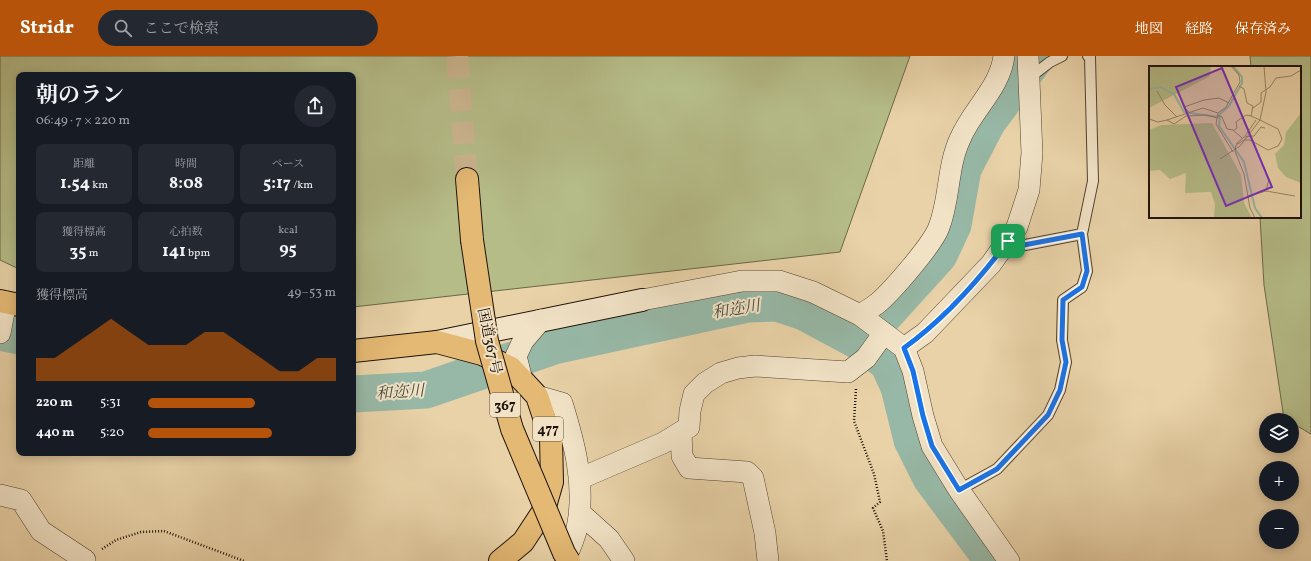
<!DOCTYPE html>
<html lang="ja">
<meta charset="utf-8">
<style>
:root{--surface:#171b24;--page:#242831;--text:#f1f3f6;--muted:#9ea1a6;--accent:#b45309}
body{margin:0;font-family:Vollkorn,"Noto Serif JP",serif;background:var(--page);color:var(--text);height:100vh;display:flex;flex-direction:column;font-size:15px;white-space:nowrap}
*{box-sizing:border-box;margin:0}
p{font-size:13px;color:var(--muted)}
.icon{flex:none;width:22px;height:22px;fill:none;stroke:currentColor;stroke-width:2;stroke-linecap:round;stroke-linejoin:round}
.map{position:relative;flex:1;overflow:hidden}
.side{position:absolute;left:16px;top:16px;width:340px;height:384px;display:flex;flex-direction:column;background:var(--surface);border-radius:8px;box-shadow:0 2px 10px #0003}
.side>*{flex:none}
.buttons{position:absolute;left:1259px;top:357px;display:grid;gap:8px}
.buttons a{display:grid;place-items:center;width:40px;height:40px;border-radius:50%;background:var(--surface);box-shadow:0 2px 10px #0003;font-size:20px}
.pin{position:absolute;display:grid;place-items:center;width:34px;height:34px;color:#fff;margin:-17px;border-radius:8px;box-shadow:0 2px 6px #0006}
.round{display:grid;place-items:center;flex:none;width:42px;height:42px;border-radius:21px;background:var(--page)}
.headline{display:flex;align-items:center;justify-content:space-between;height:68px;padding:0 20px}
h1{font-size:22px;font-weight:700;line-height:30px}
.figures{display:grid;grid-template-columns:repeat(3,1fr);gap:6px;height:68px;padding:4px 20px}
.figures div{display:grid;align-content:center;border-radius:8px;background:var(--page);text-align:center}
.figures b{font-size:17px;font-weight:700}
.figures small{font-size:11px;font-weight:400}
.figures p{font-size:11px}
.chart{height:112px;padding:8px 20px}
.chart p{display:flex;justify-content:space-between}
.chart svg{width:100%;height:72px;margin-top:4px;fill:var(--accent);opacity:.7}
ul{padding:0 20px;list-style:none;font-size:13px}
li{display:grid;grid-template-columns:64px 48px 1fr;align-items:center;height:30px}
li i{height:10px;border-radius:5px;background:var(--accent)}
header{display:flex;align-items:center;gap:24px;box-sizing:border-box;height:56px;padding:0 20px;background:var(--accent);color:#fff}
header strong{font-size:19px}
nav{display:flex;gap:22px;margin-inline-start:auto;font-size:14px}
.search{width:280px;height:36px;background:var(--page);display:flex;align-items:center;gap:10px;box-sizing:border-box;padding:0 14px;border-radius:22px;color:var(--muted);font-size:15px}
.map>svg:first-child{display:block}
.green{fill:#b5bc88;stroke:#6a6848}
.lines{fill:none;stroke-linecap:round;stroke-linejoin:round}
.stream{stroke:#677667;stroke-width:6}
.river{stroke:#97b8a6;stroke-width:37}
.highway-tunnel{stroke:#cbb590;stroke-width:22;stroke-dasharray:22 11;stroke-linecap:butt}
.lane-casing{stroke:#524330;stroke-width:12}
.street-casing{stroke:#524330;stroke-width:22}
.secondary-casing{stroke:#1f1308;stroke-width:24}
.highway-casing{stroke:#1f1308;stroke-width:24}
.path{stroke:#1f1308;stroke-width:2.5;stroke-dasharray:1 2;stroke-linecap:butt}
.lane{stroke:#f1e2c6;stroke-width:10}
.street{stroke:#f1e2c6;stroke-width:21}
.secondary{stroke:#f1e2c6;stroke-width:22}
.highway{stroke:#e4b974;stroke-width:22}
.highway-bridge-casing{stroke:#1f1308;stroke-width:24;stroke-linecap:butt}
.highway-bridge{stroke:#e4b974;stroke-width:22}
.route-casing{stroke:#fff;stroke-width:8}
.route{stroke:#1a73e8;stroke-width:5}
.labels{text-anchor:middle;stroke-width:4;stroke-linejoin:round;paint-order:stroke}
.shield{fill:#f1e2c6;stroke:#5e5141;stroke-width:1}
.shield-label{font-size:14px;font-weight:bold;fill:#1f1308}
.street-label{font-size:15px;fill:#1f1308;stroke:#f1e2c6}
.water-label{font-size:16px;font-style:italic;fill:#494d3f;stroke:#f1e2c6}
.inset-river{fill:none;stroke:#97b8a6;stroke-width:2}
.inset-road{fill:none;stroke:#988668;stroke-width:1}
.view{fill:#7b2cbf;fill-opacity:0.15;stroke:#7b2cbf;stroke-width:2}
.inset-edge{fill:none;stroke:#1f1308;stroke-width:2}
</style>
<header>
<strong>Stridr</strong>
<div class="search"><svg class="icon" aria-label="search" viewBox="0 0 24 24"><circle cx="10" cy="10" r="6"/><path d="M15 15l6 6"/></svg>ここで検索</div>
<nav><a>地図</a><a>経路</a><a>保存済み</a></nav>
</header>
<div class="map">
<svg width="1311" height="505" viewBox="0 0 1311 505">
<rect width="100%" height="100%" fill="#e9d2a8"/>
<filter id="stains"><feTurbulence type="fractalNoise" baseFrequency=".005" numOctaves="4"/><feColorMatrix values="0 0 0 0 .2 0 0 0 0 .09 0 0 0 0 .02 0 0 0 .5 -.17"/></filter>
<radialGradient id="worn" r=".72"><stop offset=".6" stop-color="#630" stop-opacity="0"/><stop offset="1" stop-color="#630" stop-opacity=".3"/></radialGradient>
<!-- green -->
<path class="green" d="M0,0H910L840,196L353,251V19H19V213L0,204Z
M1250,0H1311V378L1292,367V364L1284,363L1264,229L1260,161H1300V11H1251Z"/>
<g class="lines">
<!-- stream -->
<path class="stream" d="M1009,36L1017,0"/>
<!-- river -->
<path class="river" d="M0,276L19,280
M860,286L939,199L953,169L963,113L988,65L1037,0
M353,338L426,334L554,290L748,248L777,247L804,256L860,286L888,307L899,331L912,384L931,422L993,505"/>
<!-- highway-tunnel -->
<path class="highway-tunnel" d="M457,0L467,123"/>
<!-- lane casing -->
<g class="lane-casing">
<path id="lane" d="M1029,22L1050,6L1062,0
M1008,185L1025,189L1082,178
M959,434L997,413L1048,359L1060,334L1066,306L1062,284L1063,244L1082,231L1087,215L1082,178L1093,125L1090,1L1088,0"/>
</g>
<!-- street casing -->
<g class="street-casing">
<path id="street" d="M642,244L742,225H779L813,236L860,259L904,292L913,315L923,360L932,390L959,434L1009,505
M860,259C866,255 873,251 878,247C893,234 933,188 939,171C950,143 947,111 960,83C972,54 1000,32 1004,0
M0,277L6,246
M904,292L925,277L991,208L1017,171L1029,134L1032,97L1028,0
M522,324L516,300L523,285L541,264
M537,340L562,347C574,386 585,426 578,467C576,480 569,493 565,505
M681,376L682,400L689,412L747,416L753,422L765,477L768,505
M579,423L663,387L689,371L690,355L694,338L705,327L721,317L738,312L755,310L848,316L866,302L884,277
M0,439L21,444L41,475L85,504
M579,456L609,483L624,505"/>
</g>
<!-- secondary casing -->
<g class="secondary-casing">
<path id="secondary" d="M437,286L642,244"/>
</g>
<!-- highway casing -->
<g class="highway-casing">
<path id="highway" d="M467,123L472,184
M0,245L19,249
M353,295L437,286L482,298L511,312L537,340L551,382L552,426L544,454L523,486L500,505"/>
</g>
<!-- path -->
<path class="path" d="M856,333L854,365L874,418L880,446L873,452L883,475L887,505
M102,493L116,484L141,476L164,475L244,505"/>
<!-- lane -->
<use href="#lane" class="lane"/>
<!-- street -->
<use href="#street" class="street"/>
<!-- secondary -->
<use href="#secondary" class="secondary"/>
<!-- highway -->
<use href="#highway" class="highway"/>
<!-- highway-bridge casing -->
<g class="highway-bridge-casing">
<path id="highway-bridge" d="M472,184L487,285L512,373L564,497L569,505"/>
</g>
<!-- highway-bridge -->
<use href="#highway-bridge" class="highway-bridge"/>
</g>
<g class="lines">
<!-- route casing -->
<g class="route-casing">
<path id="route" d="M1082,178L1087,215L1082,231L1063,244L1062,284L1066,306L1060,334L1048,359L997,413L959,434L932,390L923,360L913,315L904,292C943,264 979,224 1008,185L1024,189Z"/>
</g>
<!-- route -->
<use href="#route" class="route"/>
</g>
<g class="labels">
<!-- shield labels -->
<g class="shield">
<rect x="490" y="337" width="30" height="24" rx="3"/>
<rect x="533" y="361" width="30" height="24" rx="3"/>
</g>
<g class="shield-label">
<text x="505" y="354">367</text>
<text x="548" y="378">477</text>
</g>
<!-- street labels -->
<g class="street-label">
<text transform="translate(490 285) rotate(78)" y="5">国道367号</text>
</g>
<!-- water labels -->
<g class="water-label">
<text transform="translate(736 252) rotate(-9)" y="6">和迩川</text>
<text transform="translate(400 335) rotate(-4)" y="6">和迩川</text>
</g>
</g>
<!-- overview -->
<g transform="translate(1149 10)">
<rect width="152" height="152" fill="#e9d2a8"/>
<path d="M0,0H62L61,10L0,42ZM152,47V117L137,111L129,102L126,88L135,79L137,66ZM63,57L92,109L95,137L103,152H65L66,138L62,126L36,127L37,107L21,113L11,104L0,105V64L13,59Z" fill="#b5bc88"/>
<path class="inset-river" d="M84,0L93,11V17L80,40L71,48L70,60L95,96L106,142L113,152M0,23L11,21L25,28L35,46L70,51"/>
<path class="inset-road" d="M82,0L90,9L91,16L77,41L69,47L67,58L84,86M90,20L95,23L98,37L104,40L102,50L111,54M8,25L16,39L28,51M104,42L112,36V27L121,21L127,12L142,10L152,4M40,46L35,41L55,34L70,32L80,37M68,49L73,51L78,63L84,64L93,72M0,53L9,56L18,54L54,42L69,47M18,54L25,58L37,50L57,49L68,52M85,64L88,62L87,56L97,49L102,50M96,70L107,54M87,78L95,71L105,70L112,61L116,62M71,93L91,80L111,54L117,26L115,0M117,125L146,130M99,130L117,125L120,113M106,152L101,142L95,108L86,85L87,79L95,74H101L119,84L129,80L133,73L129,63L111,54"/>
<path class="view" d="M73,2L123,121L77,140L27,21Z"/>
<rect width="152" height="152" class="inset-edge"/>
</g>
<rect width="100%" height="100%" filter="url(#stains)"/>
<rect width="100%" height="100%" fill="url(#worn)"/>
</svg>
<div class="buttons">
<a><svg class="icon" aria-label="layers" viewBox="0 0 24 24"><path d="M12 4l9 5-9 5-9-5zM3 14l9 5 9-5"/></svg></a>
<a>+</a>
<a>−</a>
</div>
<div class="pin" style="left:1008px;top:185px;background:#1e9e55"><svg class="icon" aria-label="arrive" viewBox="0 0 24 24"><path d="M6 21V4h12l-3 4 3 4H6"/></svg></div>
<section class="side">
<div class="headline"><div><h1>朝のラン</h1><p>06:49 · 7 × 220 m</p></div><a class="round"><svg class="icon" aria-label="share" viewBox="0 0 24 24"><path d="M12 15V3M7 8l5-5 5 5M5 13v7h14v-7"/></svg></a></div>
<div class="figures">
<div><p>距離</p><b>1.54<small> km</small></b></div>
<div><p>時間</p><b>8:08</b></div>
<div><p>ペース</p><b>5:17<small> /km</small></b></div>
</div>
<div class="figures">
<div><p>獲得標高</p><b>35<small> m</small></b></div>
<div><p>心拍数</p><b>141<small> bpm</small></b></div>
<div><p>kcal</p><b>95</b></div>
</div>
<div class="chart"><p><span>獲得標高</span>49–53 m</p>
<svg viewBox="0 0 160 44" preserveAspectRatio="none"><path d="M0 44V30L10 30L20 22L30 14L40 6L50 14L60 22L70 22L80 22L90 14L100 14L110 22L120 30L130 38L140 38L150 30L160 30V44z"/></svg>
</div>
<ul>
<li><b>220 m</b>5:31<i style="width:57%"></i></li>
<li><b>440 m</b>5:20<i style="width:66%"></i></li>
</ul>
</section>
</div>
